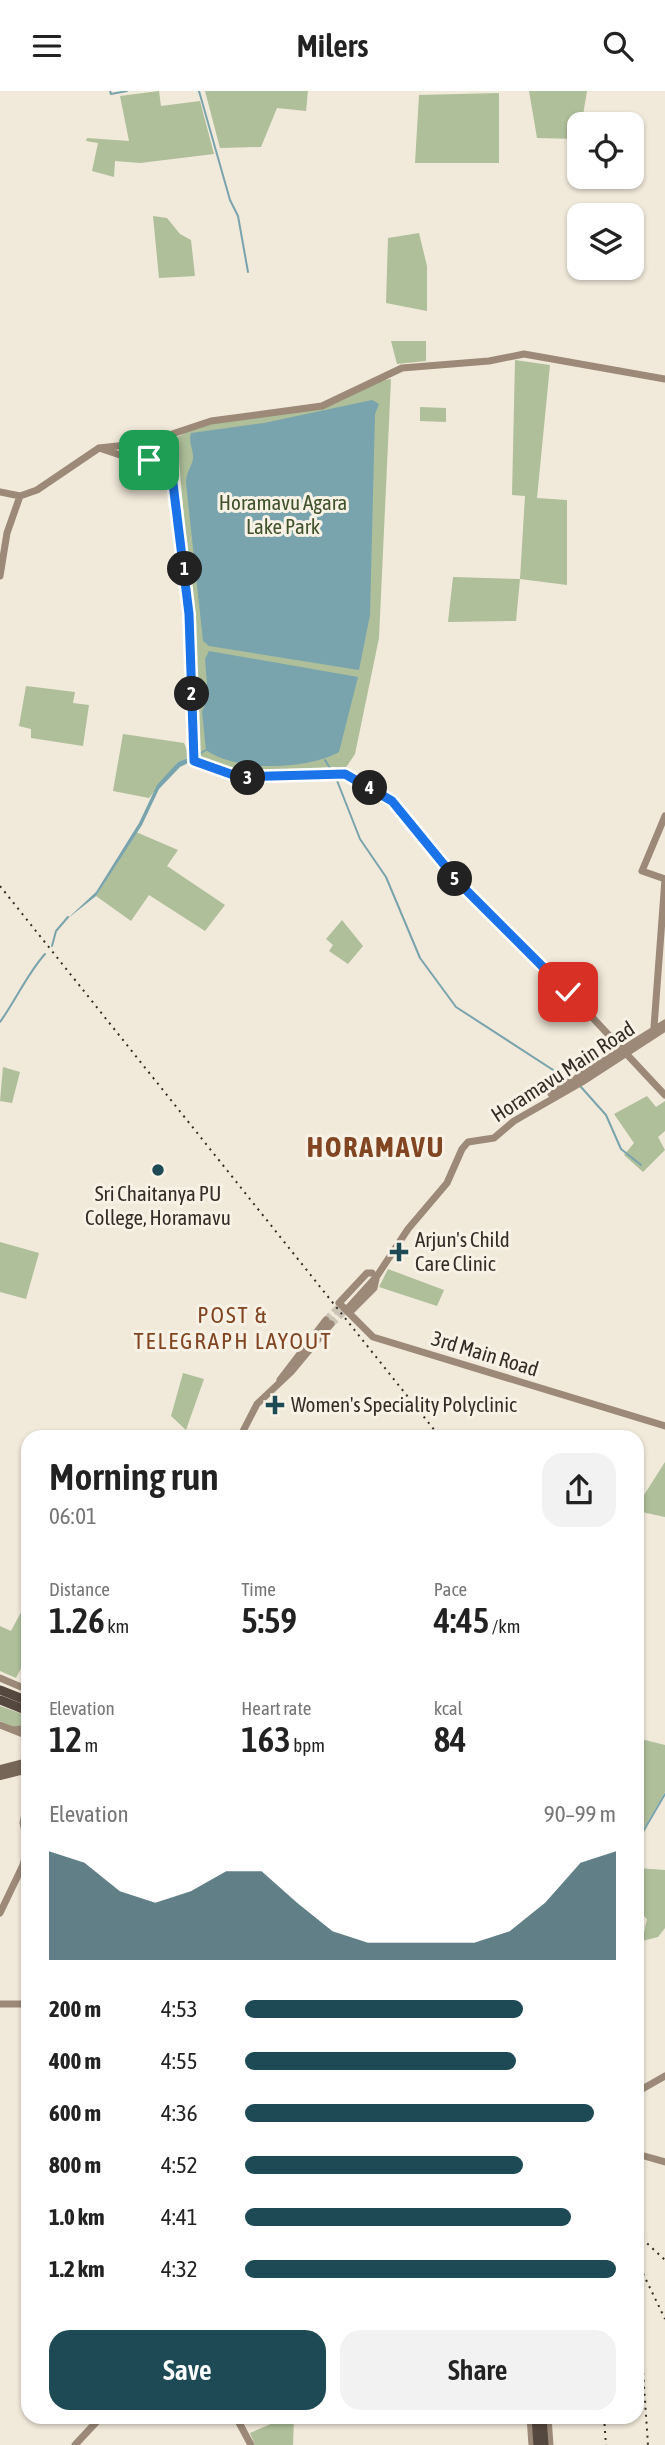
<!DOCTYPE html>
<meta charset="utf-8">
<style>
:root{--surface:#fff;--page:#f2f2f2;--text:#222;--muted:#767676;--accent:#1e4a55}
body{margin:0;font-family:"Asap Condensed",sans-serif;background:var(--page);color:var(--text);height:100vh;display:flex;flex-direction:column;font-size:26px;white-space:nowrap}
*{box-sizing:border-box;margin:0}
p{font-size:23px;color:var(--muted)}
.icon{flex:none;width:38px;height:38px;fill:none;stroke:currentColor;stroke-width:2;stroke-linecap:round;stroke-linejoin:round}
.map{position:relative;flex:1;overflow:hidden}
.sheet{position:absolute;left:21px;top:1339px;width:623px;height:994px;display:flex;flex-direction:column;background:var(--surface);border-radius:21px;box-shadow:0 2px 5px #0004}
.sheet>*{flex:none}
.tools{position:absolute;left:567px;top:21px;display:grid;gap:14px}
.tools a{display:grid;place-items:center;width:77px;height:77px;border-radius:14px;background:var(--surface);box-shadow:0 2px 5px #0004;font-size:35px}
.pin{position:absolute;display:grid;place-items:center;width:60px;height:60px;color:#fff;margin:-30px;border-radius:14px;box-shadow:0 4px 10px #0006}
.km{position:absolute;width:35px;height:35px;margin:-18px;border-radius:50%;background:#222;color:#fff;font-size:19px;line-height:35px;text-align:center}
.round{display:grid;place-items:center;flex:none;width:74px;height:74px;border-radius:21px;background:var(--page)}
.head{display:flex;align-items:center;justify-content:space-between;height:119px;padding:0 28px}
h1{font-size:38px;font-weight:600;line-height:52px}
.stats{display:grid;grid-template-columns:repeat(3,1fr);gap:10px;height:119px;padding:7px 28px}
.stats div{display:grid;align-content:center}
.stats b{font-size:35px;font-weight:600}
.stats small{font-size:19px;font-weight:400}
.stats p{font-size:19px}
.chart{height:196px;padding:14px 28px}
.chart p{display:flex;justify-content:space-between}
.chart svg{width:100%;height:126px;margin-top:7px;fill:var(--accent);opacity:.7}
.cta{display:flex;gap:14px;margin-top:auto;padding:14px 28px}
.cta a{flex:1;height:80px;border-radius:21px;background:var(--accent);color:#fff;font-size:28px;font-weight:600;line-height:80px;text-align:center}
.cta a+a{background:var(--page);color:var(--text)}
ul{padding:0 28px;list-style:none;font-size:23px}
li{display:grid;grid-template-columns:112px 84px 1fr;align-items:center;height:52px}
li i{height:18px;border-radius:9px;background:var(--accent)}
header{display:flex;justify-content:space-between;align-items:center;height:91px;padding:0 28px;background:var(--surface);font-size:32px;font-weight:600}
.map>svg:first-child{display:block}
.green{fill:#aebf9a}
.water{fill:#79a4ad}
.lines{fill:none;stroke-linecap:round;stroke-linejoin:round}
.stream{stroke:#79a4ad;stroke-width:2}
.secondary-tunnel{stroke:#cbc3b6;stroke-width:7;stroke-dasharray:7 3.5;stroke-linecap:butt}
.secondary{stroke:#9c8978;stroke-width:7}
.primary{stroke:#766658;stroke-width:8}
.highway{stroke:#55483e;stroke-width:9}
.rail{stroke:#342d27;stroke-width:2;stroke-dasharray:2 5;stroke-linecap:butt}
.route-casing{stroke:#fff;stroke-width:14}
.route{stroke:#1a73e8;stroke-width:9}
.poi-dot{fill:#1e4a55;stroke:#f8f2e6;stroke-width:2.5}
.labels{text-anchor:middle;stroke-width:6;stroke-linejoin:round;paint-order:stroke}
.park-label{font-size:21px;fill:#3f522b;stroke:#f8f2e6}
.street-label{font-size:21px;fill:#342d27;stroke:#f8f2e6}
.poi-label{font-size:21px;fill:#342d27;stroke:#f8f2e6;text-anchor:start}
.neighbourhood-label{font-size:23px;letter-spacing:2px;fill:#814522;stroke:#f8f2e6}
.district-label{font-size:28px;font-weight:bold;letter-spacing:2px;fill:#814522;stroke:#f8f2e6}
</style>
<header><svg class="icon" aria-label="menu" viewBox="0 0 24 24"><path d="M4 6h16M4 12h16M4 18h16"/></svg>Milers<svg class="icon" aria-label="search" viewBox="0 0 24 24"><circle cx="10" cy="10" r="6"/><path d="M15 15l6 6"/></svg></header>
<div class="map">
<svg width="665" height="2354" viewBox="0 0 665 2354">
<rect width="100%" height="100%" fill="#f1e9da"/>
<!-- green -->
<path class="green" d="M159,0L161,15L200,10L214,63L140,72L115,70L114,86L92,80L98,52L86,50L87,47L129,50L120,5Z
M205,0H308L306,20L277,17L261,56L220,57Z
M529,0H587L579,48L537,47Z
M499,2V72H415L419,4Z
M153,125L167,127L180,143L191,149L195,185L159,187Z
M419,142L427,175V220L386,212L388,147Z
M391,250H426V270L397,273Z
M515,269L550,274L537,407L567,409V494L520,488L516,530L448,531L453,486L520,488L525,405L512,404Z
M391,288L379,547L355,663L345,678L334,676L253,681L206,672L200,668L196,651L191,506L177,346C220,322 287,326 336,311C355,306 371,290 391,288Z
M420,316L446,317V331L420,330Z
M26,595L75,601L73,612L89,614L83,655L31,647V638L19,635Z
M123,643L184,652L190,666L178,671L149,707L113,700Z
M136,741L178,759L167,775L225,814L205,840L149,804L131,830L96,805Z
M342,829L363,855L348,873L329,860L333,854L326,848Z
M3,976L20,981L12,1012L0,1010Z
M647,1005L656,1016L665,1010V1040L658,1046L665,1059L643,1081L624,1064L634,1052L614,1023Z
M0,1151L39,1162L26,1208L0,1201Z
M388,1178L444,1199L437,1215L379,1196Z
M183,1282L204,1288L186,1339L171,1325Z
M665,1371V1426L637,1420V1415Z
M28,1508V1564L16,1587L0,1580V1535L11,1540Z
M0,1615L28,1625V1633L16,1637L0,1630Z
M637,1647L665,1654V1701L637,1749Z
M637,1777L665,1779V1837L658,1846L642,1850L647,1828L637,1819Z
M287,2326H294L293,2354H255L250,2342Z"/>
<!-- water -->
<path class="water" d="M372,309L379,313L375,323L370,524L359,579L209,555L203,550L186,392C186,381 191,377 193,368C194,359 188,352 191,342L264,332Z
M209,560L358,586L339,661C307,679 236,681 206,659L202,621L208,605L205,568Z
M190,666L192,670L180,676L159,698L142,734L96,805L67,828L96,801L139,732L157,694L178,671Z"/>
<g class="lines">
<!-- stream -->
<path class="stream" d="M110,0L111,3L127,0
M199,0L230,109L238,125L248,181
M198,664L206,659
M325,669L333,682
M336,687L360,748L386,786L420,867L456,916L567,988
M52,855L56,840L68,826
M0,931C16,909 27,883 45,863
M581,996L606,1024L621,1058L641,1074
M637,1751L665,1703"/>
<!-- secondary-tunnel -->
<path class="secondary-tunnel" d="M326,1229L342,1213
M331,1233L347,1218"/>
<!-- secondary -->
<path class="secondary" d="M99,357L126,366L165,371L171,376L189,523L194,670L226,684L239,686L345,683L392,710L459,792L560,892L665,1004
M0,401L20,405L37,399L99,357L145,352L211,330L322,315L402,277L489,270L524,263L665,288
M0,485L7,442L20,405
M654,936L665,788L642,780L665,725
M551,1003L665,932
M372,1182H367L339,1212L373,1246L665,1335
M347,1218L377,1185L408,1138L447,1092L462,1058L468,1051L494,1047L514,1030L582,991L665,937
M352,1219L374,1197L376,1188
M280,1289L326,1229
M240,1346L257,1313L291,1281L331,1233
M0,1587L28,1599
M0,1634L28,1645
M14,1639L28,1637
M28,1709L23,1732L28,1754
M0,1822L23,1774L28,1755
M0,1913H28
M637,2001L665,1985
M637,2063L665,2071
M236,2326L251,2354
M530,2326L532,2354
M548,2326L550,2354
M75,2354L101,2326"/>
<!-- primary -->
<path class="primary" d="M0,1678L28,1671
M0,1685L28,1678"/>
<!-- highway -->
<path class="highway" d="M0,1599L28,1610
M0,1609L28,1620
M536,2326L538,2354
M542,2326L544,2354"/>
<!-- rail -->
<path class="rail" d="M0,795L440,1346
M637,2143L665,2169
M637,2170L665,2228
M637,2191L648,2354
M604,2326L606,2354"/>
</g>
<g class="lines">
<!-- route casing -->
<g class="route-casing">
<path id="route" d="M149,369L164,371L171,376L189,523L194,670L239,686L345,683L392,710L459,792L568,901"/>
</g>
<!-- route -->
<use href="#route" class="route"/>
</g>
<!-- markers -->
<g class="poi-dot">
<circle cx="158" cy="1079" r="7"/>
<path d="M395.5 1150.5h7v7h7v7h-7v7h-7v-7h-7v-7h7z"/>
<path d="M271.5 1303.5h7v7h7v7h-7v7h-7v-7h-7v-7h7z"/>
</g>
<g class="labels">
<!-- park labels -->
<g class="park-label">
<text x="283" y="419">Horamavu Agara<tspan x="283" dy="24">Lake Park</tspan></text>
</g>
<!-- street labels -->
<g class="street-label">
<text transform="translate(563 981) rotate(-33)" y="7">Horamavu Main Road</text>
<text transform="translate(485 1263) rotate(17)" y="7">3rd Main Road</text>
</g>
<!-- poi labels -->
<g class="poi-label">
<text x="158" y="1110" text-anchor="middle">Sri Chaitanya PU<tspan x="158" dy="24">College, Horamavu</tspan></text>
<text x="415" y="1156">Arjun's Child<tspan x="415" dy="24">Care Clinic</tspan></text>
<text x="291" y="1321">Women's Speciality Polyclinic</text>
</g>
<!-- neighbourhood labels -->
<g class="neighbourhood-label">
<text x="233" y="1232">POST &amp;<tspan x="233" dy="26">TELEGRAPH LAYOUT</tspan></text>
</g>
<!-- district labels -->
<g class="district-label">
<text x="376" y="1066">HORAMAVU</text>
</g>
</g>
</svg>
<div class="tools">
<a><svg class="icon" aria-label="locate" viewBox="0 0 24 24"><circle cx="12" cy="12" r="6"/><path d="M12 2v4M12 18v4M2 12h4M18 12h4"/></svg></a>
<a><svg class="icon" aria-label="layers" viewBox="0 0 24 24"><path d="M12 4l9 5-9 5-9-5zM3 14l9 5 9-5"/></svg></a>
</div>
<div class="pin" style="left:149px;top:369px;background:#1e9e55"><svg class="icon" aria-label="arrive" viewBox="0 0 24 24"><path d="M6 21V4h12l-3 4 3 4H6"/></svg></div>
<div class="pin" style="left:568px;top:901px;background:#d93025"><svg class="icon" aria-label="check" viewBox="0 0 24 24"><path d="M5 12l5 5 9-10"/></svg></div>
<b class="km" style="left:185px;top:478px">1</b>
<b class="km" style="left:192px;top:603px">2</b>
<b class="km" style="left:248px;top:687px">3</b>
<b class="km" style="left:370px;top:697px">4</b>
<b class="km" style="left:455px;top:788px">5</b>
<section class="sheet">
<div class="head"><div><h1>Morning run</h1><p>06:01</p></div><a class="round"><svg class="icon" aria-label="share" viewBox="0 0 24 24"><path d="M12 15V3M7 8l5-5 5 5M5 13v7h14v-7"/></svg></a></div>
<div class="stats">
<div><p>Distance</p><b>1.26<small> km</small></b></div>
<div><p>Time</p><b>5:59</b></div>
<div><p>Pace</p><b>4:45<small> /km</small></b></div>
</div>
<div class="stats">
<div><p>Elevation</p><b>12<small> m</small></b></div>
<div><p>Heart rate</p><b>163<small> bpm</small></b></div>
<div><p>kcal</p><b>84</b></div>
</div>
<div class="chart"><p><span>Elevation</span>90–99 m</p>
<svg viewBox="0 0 160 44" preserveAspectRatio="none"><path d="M0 44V6L10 10L20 20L30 24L40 20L50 13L60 13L70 24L80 34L90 38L100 38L110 38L120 38L130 34L140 24L150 10L160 6V44z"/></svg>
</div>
<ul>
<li><b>200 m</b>4:53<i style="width:75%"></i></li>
<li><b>400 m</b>4:55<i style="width:73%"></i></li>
<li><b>600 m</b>4:36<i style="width:94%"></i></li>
<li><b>800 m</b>4:52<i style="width:75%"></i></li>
<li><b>1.0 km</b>4:41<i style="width:88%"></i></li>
<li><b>1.2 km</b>4:32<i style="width:100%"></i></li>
</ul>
<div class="cta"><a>Save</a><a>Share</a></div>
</section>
</div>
